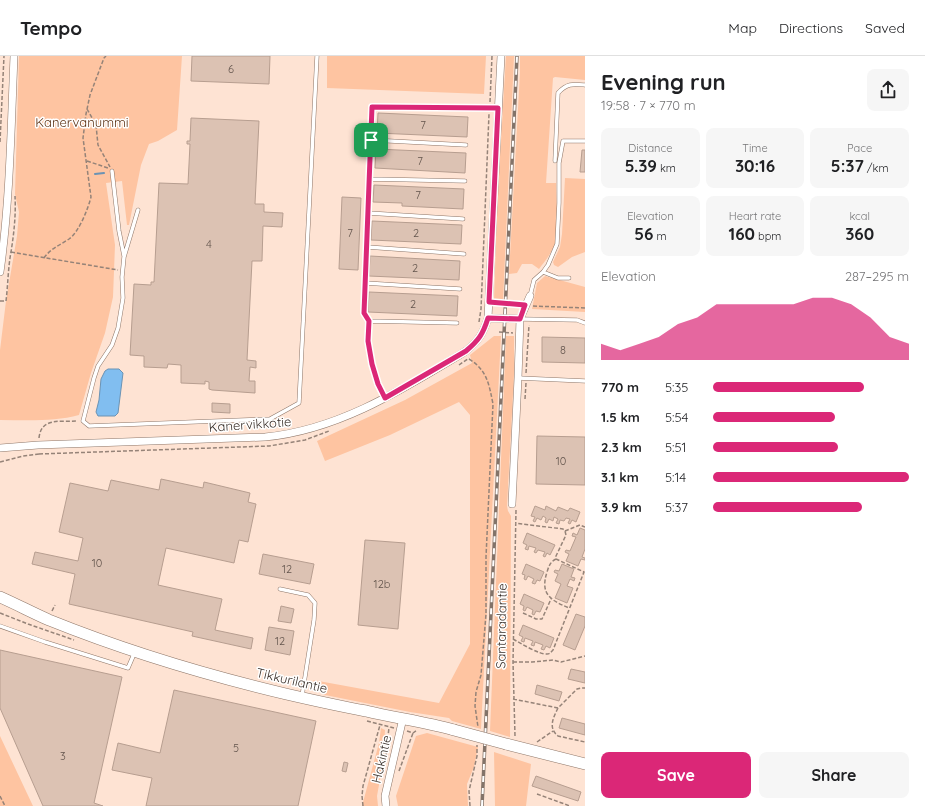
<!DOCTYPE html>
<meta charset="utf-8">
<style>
:root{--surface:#fff;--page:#f6f6f6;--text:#202124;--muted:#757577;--line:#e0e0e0;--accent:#db2777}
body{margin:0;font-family:Quicksand,sans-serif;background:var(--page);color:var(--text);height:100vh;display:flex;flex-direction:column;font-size:15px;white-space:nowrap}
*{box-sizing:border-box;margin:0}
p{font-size:13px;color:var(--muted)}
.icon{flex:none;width:22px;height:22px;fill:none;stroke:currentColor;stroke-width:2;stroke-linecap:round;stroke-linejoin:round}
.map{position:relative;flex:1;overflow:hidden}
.panel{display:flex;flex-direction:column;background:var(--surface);width:340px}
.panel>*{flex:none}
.pin{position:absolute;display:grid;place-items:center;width:34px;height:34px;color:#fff;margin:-17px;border-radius:8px;box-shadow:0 2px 6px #0006}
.round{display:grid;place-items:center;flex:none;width:42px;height:42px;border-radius:8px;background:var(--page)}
.summary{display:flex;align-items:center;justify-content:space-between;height:68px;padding:0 16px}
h1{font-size:22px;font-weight:800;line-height:30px}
.stats{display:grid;grid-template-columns:repeat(3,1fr);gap:6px;height:68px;padding:4px 16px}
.stats div{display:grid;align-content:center;border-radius:8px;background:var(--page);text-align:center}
.stats b{font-size:17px;font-weight:800}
.stats small{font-size:11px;font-weight:400}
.stats p{font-size:11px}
.chart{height:112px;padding:8px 16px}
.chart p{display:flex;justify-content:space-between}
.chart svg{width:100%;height:72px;margin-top:4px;fill:var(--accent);opacity:.7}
.primary-button{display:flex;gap:8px;margin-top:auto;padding:8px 16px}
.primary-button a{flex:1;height:46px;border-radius:8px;background:var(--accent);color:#fff;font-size:16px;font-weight:800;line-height:46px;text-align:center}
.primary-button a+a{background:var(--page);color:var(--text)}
ul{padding:0 16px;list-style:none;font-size:13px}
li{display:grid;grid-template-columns:64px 48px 1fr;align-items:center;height:30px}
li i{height:10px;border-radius:5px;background:var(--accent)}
header{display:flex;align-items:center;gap:24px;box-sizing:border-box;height:56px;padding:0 20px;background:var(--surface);border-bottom:1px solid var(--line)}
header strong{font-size:19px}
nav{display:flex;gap:22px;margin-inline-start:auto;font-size:14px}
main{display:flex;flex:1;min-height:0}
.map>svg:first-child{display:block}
.green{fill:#fec4a1}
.water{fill:#81bef0;stroke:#6b93b4}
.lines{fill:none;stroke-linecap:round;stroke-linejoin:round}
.stream{stroke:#6b93b4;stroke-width:2}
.building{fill:#dcc2b3;stroke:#b79e90}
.lane-casing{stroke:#8e7668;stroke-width:4.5}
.street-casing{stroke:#8e7668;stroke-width:8}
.secondary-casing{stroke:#8e7668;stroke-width:12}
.path{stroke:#958378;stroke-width:1.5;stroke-dasharray:4 2;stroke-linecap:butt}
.lane{stroke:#fff;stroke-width:3.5}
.street{stroke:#fff;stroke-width:7}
.secondary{stroke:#fff;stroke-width:11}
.rail-casing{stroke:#837369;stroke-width:3.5}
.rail{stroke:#fff;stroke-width:2;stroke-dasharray:6;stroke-linecap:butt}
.secondary-bridge-casing{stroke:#8e7668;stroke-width:12;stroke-linecap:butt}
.secondary-bridge{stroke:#fff;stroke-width:11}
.route-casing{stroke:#fff;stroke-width:8}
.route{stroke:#db2777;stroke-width:5}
.labels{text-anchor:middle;stroke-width:3;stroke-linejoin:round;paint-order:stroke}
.number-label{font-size:11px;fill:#62544c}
.park-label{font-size:13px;fill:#5c3012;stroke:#fff}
.street-label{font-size:13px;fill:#392f29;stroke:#fff}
</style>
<header>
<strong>Tempo</strong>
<nav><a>Map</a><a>Directions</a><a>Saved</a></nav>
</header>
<main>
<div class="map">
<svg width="585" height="750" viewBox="0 0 585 750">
<rect width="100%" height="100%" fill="#fee3d3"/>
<!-- green -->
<path class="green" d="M19,0H182L177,74L158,85L149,88L141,109L129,169H127L122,125L106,127L115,189L113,241L105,277L91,317L79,359C54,366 26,364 0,364V294L6,245L17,180L19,156L15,138Z
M327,0H486L484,38L327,32Z
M506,0H514L503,246L494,244L497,151Z
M520,0H585V24L555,21L553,22L546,127H556C556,144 559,171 555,187C552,197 545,205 539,213L532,208H522L517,217L509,218L520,16Z
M565,122L585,123V196L572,201L558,211L554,209L553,206L560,191L562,178Z
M545,220L585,231V256L532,253L537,227Z
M494,280H501L481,673L452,665L449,662L410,656L325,639L313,624L439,647L470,588V359L459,346L390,379L325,405L317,385L405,344L472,307L470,299Z
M506,280H514V319L507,450L508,455L511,460L510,681L490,675Z
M381,672L385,674L383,706L377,740L378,750H362L379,687Z
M427,677L478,691L474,711L467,728L468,750H398L396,740L416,680Z
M0,680L33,750H0Z
M494,696L531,708L526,750H495Z"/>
<!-- water -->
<path class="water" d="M108,313H119L123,317L118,357L115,360H98L96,356L99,344L101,323L105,315Z"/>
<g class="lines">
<!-- stream -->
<path class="stream" d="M95,118L104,117"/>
</g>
<!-- building -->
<path class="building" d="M192,0H270L269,28L191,25Z
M378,57L468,61L467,81L377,77Z
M191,62L259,65L255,148H264V156L283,157L282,171L263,170L262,205H252L247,304L256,305V312L250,311L249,325H255V337L212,334L209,333V326L205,325V328L181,327V309L168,308L167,312L144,311V300L130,299L134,228L151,229V226H154L159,127L188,128L190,88H187V85H190Z
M376,93L466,97L465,117L375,112Z
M582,94H585V116H580Z
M374,129L464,133L463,153L402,150V147L373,146Z
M342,141L361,142L358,214L339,213Z
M372,165L462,169L461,188L371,184Z
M370,200L460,205L459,224L369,220Z
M369,236L458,240L457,260L368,256Z
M542,281L585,282V307L542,306Z
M212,347L230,348V357L212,356Z
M537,380L585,381V429L536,428Z
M161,423L203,432L204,426L250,437L248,446L256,448L248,486L239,484L234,507L166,492L158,529L222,543L215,574L253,582L251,593L192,580L193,576L69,548L75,518L32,508L35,496L78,505L83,482L59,476L70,427L108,435L111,424L159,434Z
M535,450L545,454L546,450L556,455L558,451L568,455L570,452L580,456L576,466L572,464L570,468L568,467L570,463L566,462L564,465L560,464L559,468L556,467L558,463L554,461L553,465L549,463L547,467L545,466L546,462L543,460L541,464L537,462L535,466L533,465L535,461L531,460Z
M580,472L585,474V493L582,501L585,502V504L581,503L578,510L566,505L569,498L565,496L566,494L570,495L576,481L572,480L573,477L577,479Z
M527,477L555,489L550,499L547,497L545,501L543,500L545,496L538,494L536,497L534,496L536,492L529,490L528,494L525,493L527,489L523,487Z
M365,484L405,487L398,573L358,569Z
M263,498L314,508L310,528L259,518Z
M526,508L544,516L540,525L537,524L535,528L532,527L534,523L528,520L526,524L524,523L525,519L522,518Z
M562,508L574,513L571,521L575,522L574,525L570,523L567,530L573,532L567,547L555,542L561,528L555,525L558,518L554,516L555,514L559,515Z
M524,538L544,547L540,556L536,555L534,559L532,558L533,554L527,551L525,555L523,554L524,550L520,548Z
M281,550L294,553L291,567L278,565Z
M576,558L585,561V570L575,594L563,589Z
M523,569L554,582L550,592L546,590L544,594L541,593L543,589L535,586L534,590L531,589L533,585L525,582L524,586L521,585L523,581L519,579Z
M269,571L294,575L290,599L265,594Z
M0,594L122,621L94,747L103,750H43L0,652Z
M571,613L585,616V627L568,623Z
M537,629L562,636L559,645L535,638Z
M174,634L316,665L298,750H146L152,722L112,714L118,687L160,697Z
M562,662L585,668V679L559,672Z
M344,706L348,707L346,716L342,715Z
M536,720L581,736L578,745L532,730Z"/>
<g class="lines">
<!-- lane casing -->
<g class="lane-casing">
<path id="lane" d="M371,84L466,89
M555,105L558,37C567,27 573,28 585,29
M112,115L119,175L124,200
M370,123L465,125
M138,154L124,201L122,221L123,242L118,272L112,289L98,310L94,322L83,365L89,370L270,363L299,347L317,0
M368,157L463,163
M367,191L464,198
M543,216L558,222H569
M365,227L460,233
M530,240L534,224L543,216L548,209L557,188L559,147V107L563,85H585
M520,263L577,264L585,267
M369,265L364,257L372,51L498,52
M518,322L585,325
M385,341C372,315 368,294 369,265L457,267
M280,533L308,539L315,547L314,564L302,640
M0,570L45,586L128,612L134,598"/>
</g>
<!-- street casing -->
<g class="street-casing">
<path id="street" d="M0,216C10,145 11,72 14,0
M488,262L520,263L518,322L512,448
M520,263L530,240
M0,392L38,389L265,381C339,374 403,333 466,295C479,284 483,278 488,262L501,0
M386,750L385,740L403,662"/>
</g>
<!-- secondary casing -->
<g class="secondary-casing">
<path id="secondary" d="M0,541C16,548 33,557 49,564C126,595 206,619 286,638C312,644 339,650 366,655C395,662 425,666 454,674
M506,688L585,708"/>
</g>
<!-- path -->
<path class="path" d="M490,46L492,0
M87,53L96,69L98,89L110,111
M0,86L4,0
M87,105L108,112
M11,196L118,214
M44,202C50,193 60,189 69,183C79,176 88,153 91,141L83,82L86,58L90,39L104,2L106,0
M0,245H6C8,229 8,212 11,196C14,177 16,159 15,140
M495,247L519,249
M533,250L585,252
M479,266L481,253L489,58
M499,276L513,277
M469,303C487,314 489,328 493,348L486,501V558L481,619L476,636L475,650L478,671
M459,309L469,302
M526,317L529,269
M525,343L526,327
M39,382C41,361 61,366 77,365
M39,398L269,390L305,384L329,375
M0,406L23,400L39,398
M565,475L580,469L585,471
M556,503C550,506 549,510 547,516C540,538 550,544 569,552
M52,555L55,549
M0,557L28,568L74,584
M523,557L536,563H542L551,543
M513,583C520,587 540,599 547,598C550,598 551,596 553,594L584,516L556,503V500L566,479L565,475L563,473L515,467
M513,606H532L553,604L561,606L585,600
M513,643L558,652L577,633L581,632H585
M558,652C553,662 548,672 558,680L585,686
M367,665L394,672
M407,675L413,677L417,674
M515,680L513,606L516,454
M537,686L553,675
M386,701L389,671
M399,715L413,677
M537,738L570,750
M0,740L5,750
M363,750L362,740L363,730L380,669
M470,750L469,735L477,700V689"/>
<!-- lane -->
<use href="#lane" class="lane"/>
<!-- street -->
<use href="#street" class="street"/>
<!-- secondary -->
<use href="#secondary" class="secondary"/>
<!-- rail casing -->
<g class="rail-casing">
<path id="rail" d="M482,750L517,0"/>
</g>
<!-- rail -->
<use href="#rail" class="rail"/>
<!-- secondary-bridge casing -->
<g class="secondary-bridge-casing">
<path id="secondary-bridge" d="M454,674L506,688"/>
</g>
<!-- secondary-bridge -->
<use href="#secondary-bridge" class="secondary-bridge"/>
</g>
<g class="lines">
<!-- route casing -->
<g class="route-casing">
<path id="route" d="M372,51L498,52L489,246L525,249L520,263L488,262C483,278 479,284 466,295L385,342L378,328L372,308L368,285L369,265L364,257Z"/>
</g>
<!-- route -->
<use href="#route" class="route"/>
</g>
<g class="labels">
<!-- number labels -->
<g class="number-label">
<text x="231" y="17">6</text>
<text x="423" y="73">7</text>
<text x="420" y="109">7</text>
<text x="418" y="143">7</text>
<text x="350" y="181">7</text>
<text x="416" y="181">2</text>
<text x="209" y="192">4</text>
<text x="415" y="216">2</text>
<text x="413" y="252">2</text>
<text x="563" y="298">8</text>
<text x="561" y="409">10</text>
<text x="97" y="511">10</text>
<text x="287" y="517">12</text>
<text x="382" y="532">12b</text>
<text x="280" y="589">12</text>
<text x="236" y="696">5</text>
<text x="63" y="704">3</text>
</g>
<!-- park labels -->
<g class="park-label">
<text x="82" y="71">Kanervanummi</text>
</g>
<!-- street labels -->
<g class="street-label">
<text transform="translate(250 368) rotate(-4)" y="5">Kanervikkotie</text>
<text transform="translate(501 570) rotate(-89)" y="5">Santaradantie</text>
<text transform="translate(292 624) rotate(13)" y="5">Tikkurilantie</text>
<text transform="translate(381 703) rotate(-77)" y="5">Hakintie</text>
</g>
</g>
</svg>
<div class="pin" style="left:371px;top:84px;background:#1e9e55"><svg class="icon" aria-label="arrive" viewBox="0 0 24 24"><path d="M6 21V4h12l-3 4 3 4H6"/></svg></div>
</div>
<section class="panel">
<div class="summary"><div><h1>Evening run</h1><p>19:58 · 7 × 770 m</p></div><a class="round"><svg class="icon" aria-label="share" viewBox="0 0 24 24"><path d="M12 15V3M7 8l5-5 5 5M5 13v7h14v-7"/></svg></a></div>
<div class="stats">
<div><p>Distance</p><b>5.39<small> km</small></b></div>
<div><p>Time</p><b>30:16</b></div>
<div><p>Pace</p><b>5:37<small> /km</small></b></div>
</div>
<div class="stats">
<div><p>Elevation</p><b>56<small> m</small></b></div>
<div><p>Heart rate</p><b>160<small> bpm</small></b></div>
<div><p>kcal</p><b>360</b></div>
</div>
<div class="chart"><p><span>Elevation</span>287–295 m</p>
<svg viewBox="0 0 160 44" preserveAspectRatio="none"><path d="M0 44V34L10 38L20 34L30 30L40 22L50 18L60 10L70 10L80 10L90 10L100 10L110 6L120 6L130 10L140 18L150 30L160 34V44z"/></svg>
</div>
<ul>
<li><b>770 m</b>5:35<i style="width:77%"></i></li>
<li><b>1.5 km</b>5:54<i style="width:62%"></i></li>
<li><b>2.3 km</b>5:51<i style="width:64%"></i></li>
<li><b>3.1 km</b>5:14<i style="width:100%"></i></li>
<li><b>3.9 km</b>5:37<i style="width:76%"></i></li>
</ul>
<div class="primary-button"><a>Save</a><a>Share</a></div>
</section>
</main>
